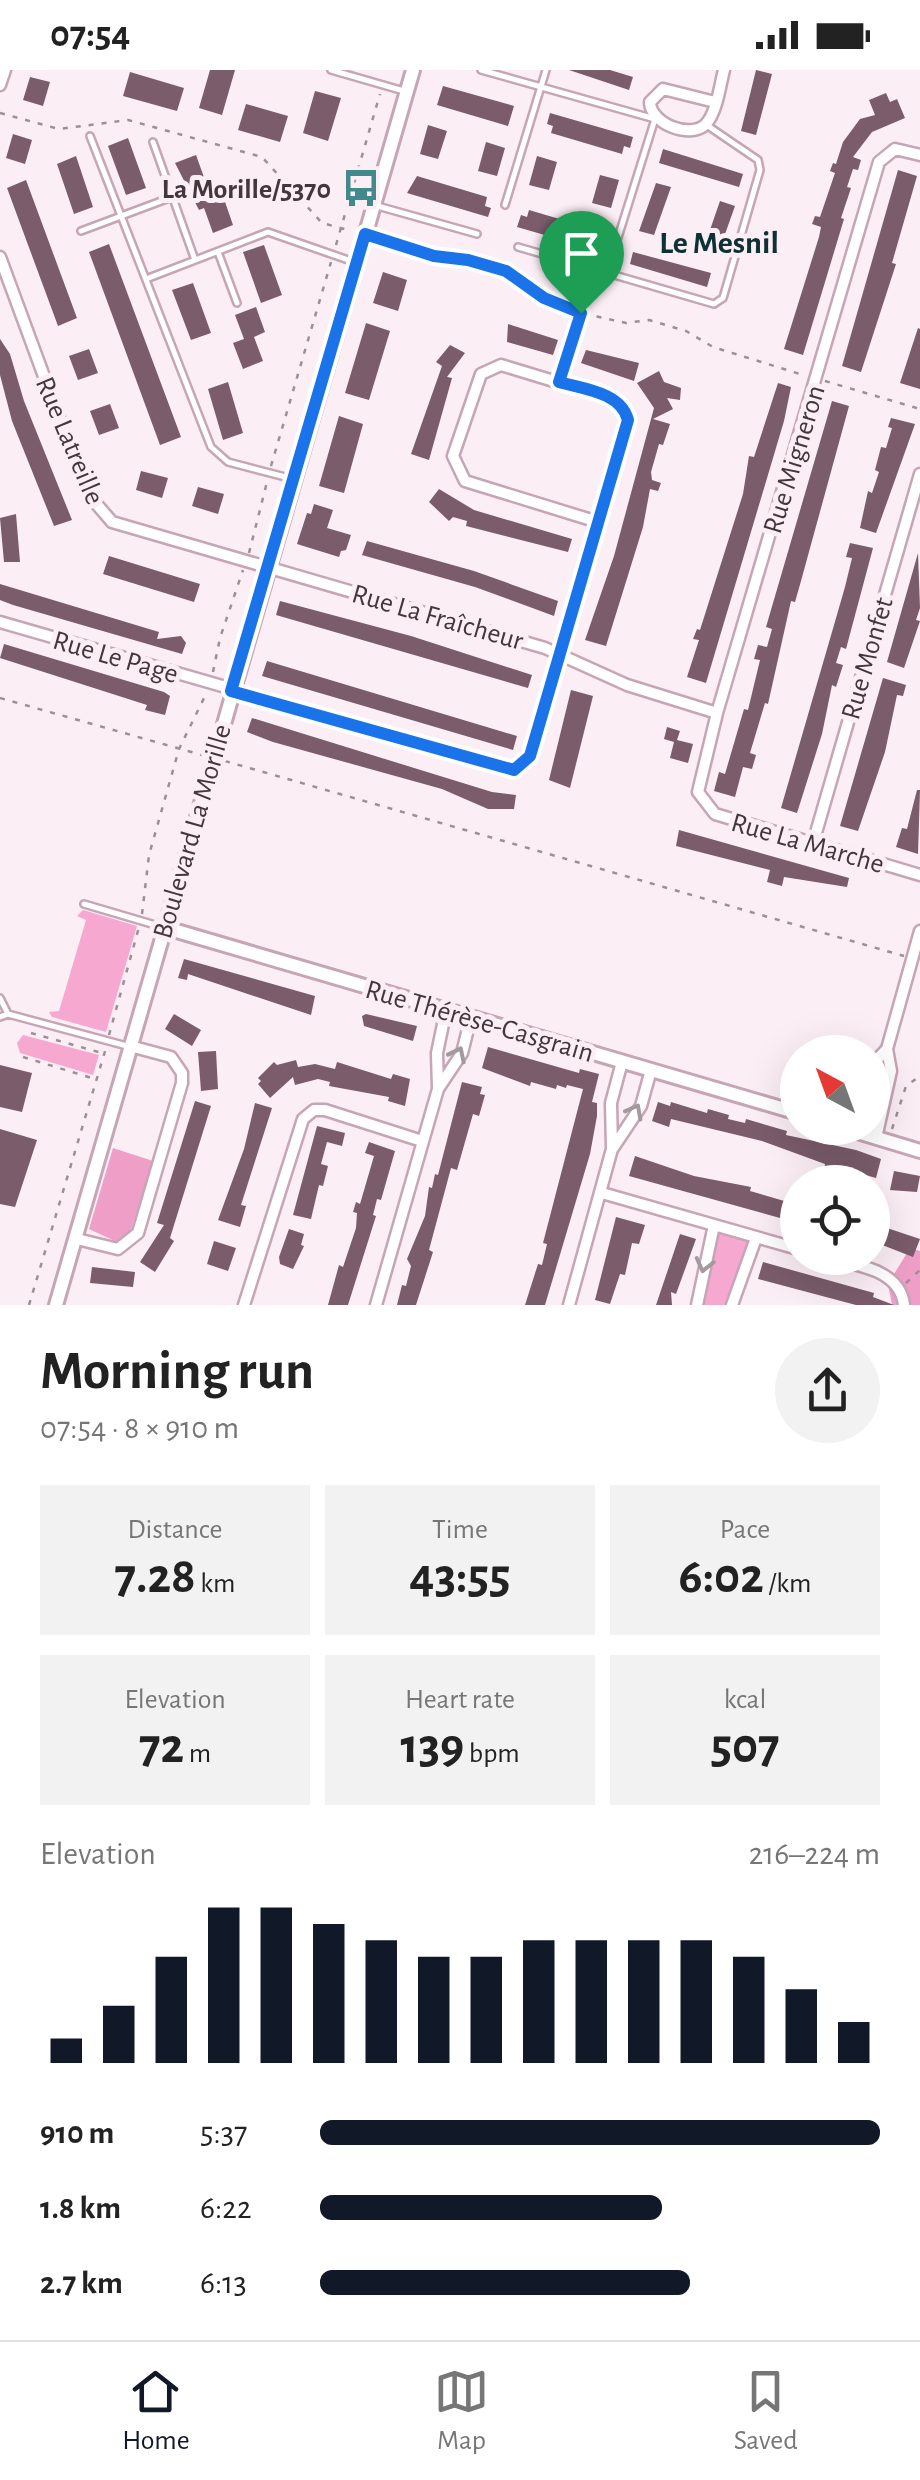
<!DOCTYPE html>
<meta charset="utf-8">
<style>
:root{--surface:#fff;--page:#f2f2f2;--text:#222;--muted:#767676;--line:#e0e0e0;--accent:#111827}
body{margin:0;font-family:"Alegreya Sans",sans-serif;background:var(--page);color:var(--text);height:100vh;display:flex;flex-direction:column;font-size:38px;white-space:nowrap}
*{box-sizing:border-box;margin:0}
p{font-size:32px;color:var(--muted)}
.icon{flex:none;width:55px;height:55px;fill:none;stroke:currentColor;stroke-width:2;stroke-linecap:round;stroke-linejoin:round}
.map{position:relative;height:1235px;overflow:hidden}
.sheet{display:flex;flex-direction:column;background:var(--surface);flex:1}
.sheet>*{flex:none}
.needle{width:65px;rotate:319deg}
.fabs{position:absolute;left:780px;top:965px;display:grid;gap:20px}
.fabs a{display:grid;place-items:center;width:110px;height:110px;border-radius:50%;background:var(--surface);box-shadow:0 10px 40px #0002;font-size:50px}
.pin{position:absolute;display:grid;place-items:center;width:85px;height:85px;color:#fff;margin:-102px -42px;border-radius:50% 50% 50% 0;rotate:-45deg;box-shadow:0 0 10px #0007}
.pin .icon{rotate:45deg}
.round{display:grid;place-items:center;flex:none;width:105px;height:105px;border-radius:52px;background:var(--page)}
.summary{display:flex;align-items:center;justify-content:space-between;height:170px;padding:0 40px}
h1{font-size:55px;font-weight:700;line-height:75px}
.figures{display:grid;grid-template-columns:repeat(3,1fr);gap:15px;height:170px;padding:10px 40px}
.figures div{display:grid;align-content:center;border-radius:0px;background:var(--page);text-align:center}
.figures b{font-size:50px;font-weight:700}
.figures small{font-size:28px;font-weight:400}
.figures p{font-size:28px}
.chart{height:280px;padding:20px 40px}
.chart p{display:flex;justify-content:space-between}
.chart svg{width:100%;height:180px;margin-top:10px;stroke:var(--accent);stroke-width:6}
ul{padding:0 40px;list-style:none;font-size:32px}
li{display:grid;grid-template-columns:160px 120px 1fr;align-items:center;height:75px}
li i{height:25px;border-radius:12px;background:var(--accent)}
.status{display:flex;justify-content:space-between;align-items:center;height:70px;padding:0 50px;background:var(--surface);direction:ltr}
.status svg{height:28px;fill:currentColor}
.menu{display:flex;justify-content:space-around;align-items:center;height:140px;border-top:2px solid var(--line);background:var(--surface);font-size:28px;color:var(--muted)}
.menu a{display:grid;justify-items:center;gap:5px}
.menu .active{color:var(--accent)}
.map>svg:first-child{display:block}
.green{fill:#f7a8d1}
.forest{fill:#ee9ec7}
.building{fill:#7a5c6b}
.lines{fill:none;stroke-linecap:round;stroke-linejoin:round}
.service-casing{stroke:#c6a5b5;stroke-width:10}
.minor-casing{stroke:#c6a5b5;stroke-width:15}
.tertiary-casing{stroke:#c6a5b5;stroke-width:18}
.path{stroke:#9d8f96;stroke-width:2.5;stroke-dasharray:5 8;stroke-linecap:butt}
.service{stroke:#fff;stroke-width:5}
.minor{stroke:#fff;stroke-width:10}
.tertiary{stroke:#fff;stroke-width:12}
.oneway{stroke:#a29a9e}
.route-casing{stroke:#fff;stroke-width:20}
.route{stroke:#1a73e8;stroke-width:12}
.labels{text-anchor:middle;stroke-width:10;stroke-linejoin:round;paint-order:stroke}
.poi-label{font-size:28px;font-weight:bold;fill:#44363d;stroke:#fceef5;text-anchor:end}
.street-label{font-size:28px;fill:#44363d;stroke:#fceef5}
.quarter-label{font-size:32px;font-weight:bold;fill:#0e3133;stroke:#fceef5}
</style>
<div class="status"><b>07:54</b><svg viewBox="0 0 49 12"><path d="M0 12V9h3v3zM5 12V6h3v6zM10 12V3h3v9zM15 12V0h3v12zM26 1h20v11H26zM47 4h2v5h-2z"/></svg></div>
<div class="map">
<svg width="920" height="1235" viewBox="0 0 920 1235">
<rect width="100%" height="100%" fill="#fceef5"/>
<!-- green -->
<path class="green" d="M83,840L137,856L106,962L52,947L49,942L59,941L86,850L77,846Z
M23,965L99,985L93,1005L20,983L17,973Z
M714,1155L756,1168L732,1235H697Z"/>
<!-- forest -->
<path class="forest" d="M113,1078L153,1091L129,1166L117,1172L89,1159Z
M910,1178L920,1181V1235H892L888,1214Z"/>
<!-- building -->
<path class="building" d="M210,0H235L222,45L199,38Z
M569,0H610L633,7L629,20Z
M756,0L772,4L756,65L741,61Z
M130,2L184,18L177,41L123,26Z
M30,7L50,12L43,36L23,30Z
M443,16L514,36L508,56L437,35Z
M315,21L341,28L328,71L303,63Z
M886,23L890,32L897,29L905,48L872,62L853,87L861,90L858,100L853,99L847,117L851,118L841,148L844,149L803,285L784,279L819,167L821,157L812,154L815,146L820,147L835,103L830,101L833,93L836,94L843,72L860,49L875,45L869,30Z
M246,34L288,46L280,72L238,60Z
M550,43L633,67L630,78L624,76L622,84L551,63L553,56L547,54Z
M428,55L447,61L438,89L420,84Z
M13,64L32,70L25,94L6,88Z
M128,68L146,118L126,125L108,76Z
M486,72L505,78L497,106L478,101Z
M663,79L743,104L739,117L659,93Z
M196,85L205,110L210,108L219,131L224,129L233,155L213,163L204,138L199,140L175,93Z
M76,86L93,137L74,144L57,94Z
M537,86L557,92L549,120L529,115Z
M898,100L917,106L892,193L896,194L861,302L842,296Z
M600,105L619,110L611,138L592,133Z
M417,106L487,127L485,136L491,138L488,147L407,123Z
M26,110L77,248L58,256L7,118Z
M656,113L671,117L654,165L639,161Z
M720,131L735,136L718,184L703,180Z
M529,140L600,161L598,168L603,170L600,181L517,157L521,145L527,147Z
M109,174L181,367L160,375L89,182Z
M264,175L282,225L261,233L243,182Z
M633,182L711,203L707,217L630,194Z
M383,202L407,210L398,241L373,233Z
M193,213L211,263L191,270L172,220Z
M256,237L265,262L254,267L263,291L243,299L233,273L244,269L235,245Z
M366,253L390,261L369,330L345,323Z
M508,254L558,270L553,285L507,272Z
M918,258L920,259V319L900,313Z
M0,269L10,284L24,331L72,450L54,456L12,351L0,305Z
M450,275L465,283L447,307L452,308L429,390L411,384L442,296L436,292Z
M89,279L98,303L78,310L69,286Z
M586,280L639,293L634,311L581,293Z
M659,301L664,312L681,318L680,330L667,328L673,339L653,349L670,354L663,375L659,374L651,402L652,410L661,413L658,421L650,419L643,457L606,576L585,570L614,486L654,338L637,313Z
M228,312L243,363L223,370L208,319Z
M778,313L791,317L784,351L706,613L687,607L699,570L693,569L697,559L700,560L743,424L749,386L754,387Z
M832,331L849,336L801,511L795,532L791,531L768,634L765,633L750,683L756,685L752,699L743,697L735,727L714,721L719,702L725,704L744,639L748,640L760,590L754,589L758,575L767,577L772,559L766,557Z
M110,334L119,358L99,365L90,341Z
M339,346L363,354L344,423L319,416Z
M891,348L915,354L876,463L860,458L868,421L872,423L879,402L875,400L881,377L886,378L892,358L888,357Z
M141,401L168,408L162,428L136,420Z
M198,417L224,424L218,444L192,436Z
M439,419L474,440L572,469L568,482L466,456L467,451L453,447L449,451L429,432Z
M314,434L333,440L327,458L351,465L346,480L341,481L339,487L297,474L307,443L311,444Z
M16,444L20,492H4L0,448Z
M367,471L474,501L558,531L554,546L475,517L362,485Z
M850,473L873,478L846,579L841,577L836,593L843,595L836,617L832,615L822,664L797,743L781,738L845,517L852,488L846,487Z
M918,483L920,538L916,550L920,551L904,598L887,592Z
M109,486L200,514L194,532L103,504Z
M0,514L159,562L157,569L181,566L186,573L182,584L13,535L0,530Z
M280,531L411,566L532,605L528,618L276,545Z
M4,574L164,622L170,626L165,645L145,640L147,635L0,588Z
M267,591L517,666L513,680L262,606Z
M883,608L906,615L903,626L897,625L885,682L858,761L840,756Z
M571,620L593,626L570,718L549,710Z
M252,648L492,722L516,725L514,739H488L442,719L273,672L247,662Z
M667,657L680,661L677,670L693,674L688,693L670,688L674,672L664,669Z
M917,720H920L918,784L896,777L902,758L907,759Z
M679,760L849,808L847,817L784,807L782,816L767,812L770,800L676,776Z
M184,889L315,926L311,945L188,904L187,910L178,908Z
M174,944L201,960L192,976L165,959Z
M366,944L417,956L413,971L364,956L362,946Z
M488,977L579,1003L580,999L599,1004L592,1032L597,1033V1046L590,1084L545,1235H525L538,1194L542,1195L547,1174L543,1173L583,1019L567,1015L566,1018L557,1015L556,1019L531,1012L530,1016L482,998Z
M216,981L218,1019L201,1021L198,982Z
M296,990L298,997L315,994L335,999L337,992L391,1009L393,1004L410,1009L405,1036L388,1031L389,1027L329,1016L330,1012L318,1009L295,1015L293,1007L270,1028L258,1014L261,1011L258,1008L274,992L277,995Z
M0,995L32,1003L22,1042L0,1037Z
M462,1012L482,1017L480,1024L485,1025L479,1046L473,1044L457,1100L451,1098L429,1180L433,1182L416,1235H397L402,1215L406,1216L411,1196L407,1189L425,1146L429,1117L432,1118L435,1104L438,1105Z
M195,1031L211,1036L170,1168L174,1171L155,1202L140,1192L164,1155L157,1153Z
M658,1032L670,1036L671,1032L707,1043L708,1039L729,1045L728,1049L745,1053L746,1049L787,1061L786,1065L856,1080L881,1089L876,1108L845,1099L843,1105L824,1100L825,1094L762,1071L671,1049L669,1057L652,1051Z
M255,1033L272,1038L241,1135L246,1136L240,1157L218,1150L244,1079Z
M317,1056L345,1063L342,1076L327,1072L321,1094L328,1096L323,1116L319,1115L311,1149L293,1145Z
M0,1059L37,1070L15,1137L0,1134Z
M369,1072L395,1081L381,1130L377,1129L373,1145L376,1146L348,1235H328L339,1195L343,1197L356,1158L357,1143L353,1142L356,1132L360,1134L374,1086L365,1083Z
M635,1086L694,1106L751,1117L750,1121L798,1135V1153L629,1106Z
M894,1101L920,1106L917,1122L890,1120Z
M616,1147L645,1155L639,1174L632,1173L625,1205L620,1204L610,1234L595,1230Z
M872,1153L920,1169L913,1187L872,1171Z
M289,1159L304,1164L301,1175L304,1176L293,1199L280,1194L279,1187Z
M680,1164L696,1169L676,1224L671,1222L672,1235H656Z
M214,1171L236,1178L228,1201L207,1194Z
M763,1192L874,1223L873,1227L894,1235H856L758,1209Z
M92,1197L135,1202L133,1217L90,1213Z"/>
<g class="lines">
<!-- service casing -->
<g class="service-casing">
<path id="service" d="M331,0L404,21
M481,0L655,49L606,206
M90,66L211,377L228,392L293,409
M153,72L195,190
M374,135L477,164
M505,135L546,0
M81,161L172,127
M518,177L714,234L723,228L760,100L758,90L708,56
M218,182L237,233
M146,209L268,162L354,192
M84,834L162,857
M0,928L8,944
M0,947L8,944L127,976"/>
</g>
<!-- minor casing -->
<g class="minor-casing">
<path id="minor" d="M0,15L5,0
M715,32L663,19L650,32C650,53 690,70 706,54C717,42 720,15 724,0
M920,85L895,79L879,92L717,643L698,722L715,744L920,805
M0,187L87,423L112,452L545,578L627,615L717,643
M0,552L514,700L530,687L628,350L620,334L613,329L501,295L481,304L453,386L465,411L598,452
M813,773L920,404
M872,995L887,979L920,861
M438,1018L437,983L446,940
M876,1068L891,1001L887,979
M613,1078L641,1036L651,1000
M602,1123L798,1179
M77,1169L118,1179L138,1163L182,1013V1003L171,987L130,976
M827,1188C856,1195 900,1199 904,1235
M244,1235L303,1049L314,1040H325L422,1071
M376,1235L438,1019L462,983L471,947
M569,1235L612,1079L611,1033L622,992
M697,1235L714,1155
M732,1235L756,1168"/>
</g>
<!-- tertiary casing -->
<g class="tertiary-casing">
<path id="tertiary" d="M163,857L798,1043
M844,1058L920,1081
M56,1235L413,0"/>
</g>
<!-- path -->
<path class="path" d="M0,43L59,59L128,50L262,87L322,153L352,161
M379,169L434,187L468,190L506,201L544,228L581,243L626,253L649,250L686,261L713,277L803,305
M336,175L380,24
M562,301L587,226
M825,311L920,339
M271,396L331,192
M249,483L268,408
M213,602L220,568L243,500
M0,628L202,685
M225,691L904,886
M142,844L149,785L179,679L206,624
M31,963L102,983
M109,965L139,857
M23,987L95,1009
M892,1059L906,1016L920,1006
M906,1213L920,1200
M29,1235L106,978"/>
<!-- service -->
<use href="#service" class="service"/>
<!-- minor -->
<use href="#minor" class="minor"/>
<!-- tertiary -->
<use href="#tertiary" class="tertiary"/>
</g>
<!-- one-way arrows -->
<defs><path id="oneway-chevron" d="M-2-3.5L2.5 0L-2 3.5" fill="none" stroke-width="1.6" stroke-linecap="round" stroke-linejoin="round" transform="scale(2.5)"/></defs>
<g class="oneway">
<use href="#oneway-chevron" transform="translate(458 984) rotate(-64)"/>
<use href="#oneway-chevron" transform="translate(635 1041) rotate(-62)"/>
<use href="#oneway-chevron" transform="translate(704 1195) rotate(104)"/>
</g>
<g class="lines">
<!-- route casing -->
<g class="route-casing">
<path id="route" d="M365,164L434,186L468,190L506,201L544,228L581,243L559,312C583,319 621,322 628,350L530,686L514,700L231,621Z"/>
</g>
<!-- route -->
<use href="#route" class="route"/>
</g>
<!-- icons -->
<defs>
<g id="bus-bare" transform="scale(3)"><path d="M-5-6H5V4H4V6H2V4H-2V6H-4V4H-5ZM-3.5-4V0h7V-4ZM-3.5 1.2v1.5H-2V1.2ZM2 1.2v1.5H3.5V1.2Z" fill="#41898b" stroke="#fceef5" stroke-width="2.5" paint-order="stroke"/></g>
</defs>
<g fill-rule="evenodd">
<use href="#bus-bare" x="361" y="118"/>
</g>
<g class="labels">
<!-- poi labels -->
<g class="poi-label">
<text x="331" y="128">La Morille/5370</text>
</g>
<!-- street labels -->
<g class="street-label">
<text transform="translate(71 370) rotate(67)" y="10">Rue Latreille</text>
<text transform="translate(793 389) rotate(-73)" y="10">Rue Migneron</text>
<text transform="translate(438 546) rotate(16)" y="10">Rue La Fraîcheur</text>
<text transform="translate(116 586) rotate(16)" y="10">Rue Le Page</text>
<text transform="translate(866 588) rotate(-74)" y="10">Rue Monfet</text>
<text transform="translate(191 761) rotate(-74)" y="10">Boulevard La Morille</text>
<text transform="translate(808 772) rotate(16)" y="10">Rue La Marche</text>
<text transform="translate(480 950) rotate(16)" y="10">Rue Thérèse-Casgrain</text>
</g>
<!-- quarter labels -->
<g class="quarter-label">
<text x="719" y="183">Le Mesnil</text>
</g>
</g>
</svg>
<div class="fabs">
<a><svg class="needle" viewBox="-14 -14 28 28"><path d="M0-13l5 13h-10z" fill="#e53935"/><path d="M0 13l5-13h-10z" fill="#767676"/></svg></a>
<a><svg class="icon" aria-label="locate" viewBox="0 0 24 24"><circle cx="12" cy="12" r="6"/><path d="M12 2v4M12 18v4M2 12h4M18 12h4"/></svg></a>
</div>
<div class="pin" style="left:581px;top:243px;background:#1e9e55"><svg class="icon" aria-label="arrive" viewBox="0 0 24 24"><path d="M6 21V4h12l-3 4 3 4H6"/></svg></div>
</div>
<section class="sheet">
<div class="summary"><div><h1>Morning run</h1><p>07:54 · 8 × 910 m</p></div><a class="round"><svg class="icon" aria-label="share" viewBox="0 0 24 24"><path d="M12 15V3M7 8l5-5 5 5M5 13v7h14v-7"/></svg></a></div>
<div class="figures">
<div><p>Distance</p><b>7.28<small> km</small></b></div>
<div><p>Time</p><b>43:55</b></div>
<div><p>Pace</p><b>6:02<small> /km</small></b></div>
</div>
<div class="figures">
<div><p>Elevation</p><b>72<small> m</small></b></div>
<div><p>Heart rate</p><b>139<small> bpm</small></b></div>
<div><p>kcal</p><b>507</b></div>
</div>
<div class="chart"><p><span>Elevation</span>216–224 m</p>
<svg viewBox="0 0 160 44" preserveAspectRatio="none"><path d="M5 44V38M15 44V30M25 44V18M35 44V6M45 44V6M55 44V10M65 44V14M75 44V18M85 44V18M95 44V14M105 44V14M115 44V14M125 44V14M135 44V18M145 44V26M155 44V34"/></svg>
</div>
<ul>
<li><b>910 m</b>5:37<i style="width:100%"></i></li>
<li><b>1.8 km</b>6:22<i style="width:61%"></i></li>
<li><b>2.7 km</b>6:13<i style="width:66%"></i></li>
</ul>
</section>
<nav class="menu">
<a class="active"><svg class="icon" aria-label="home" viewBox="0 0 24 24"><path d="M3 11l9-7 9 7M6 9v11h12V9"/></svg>Home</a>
<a><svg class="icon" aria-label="map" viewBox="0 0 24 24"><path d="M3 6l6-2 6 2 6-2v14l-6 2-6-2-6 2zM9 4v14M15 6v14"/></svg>Map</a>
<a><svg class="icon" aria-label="saved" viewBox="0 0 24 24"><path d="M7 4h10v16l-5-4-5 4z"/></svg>Saved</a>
</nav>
